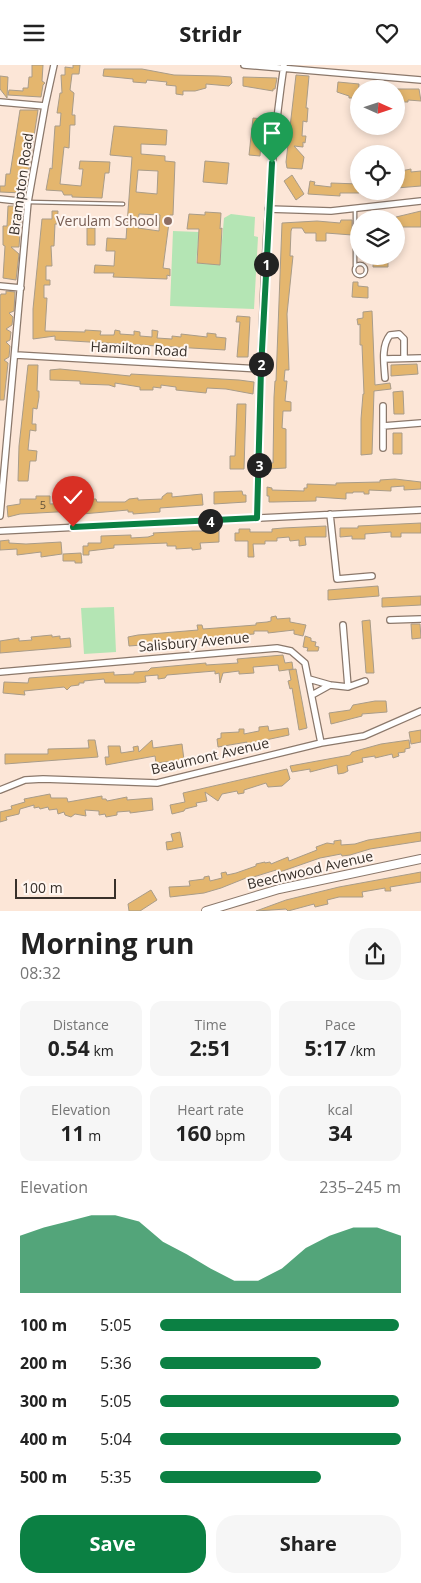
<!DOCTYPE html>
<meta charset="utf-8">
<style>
:root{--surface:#fff;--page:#f6f6f6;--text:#222;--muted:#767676;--accent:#0b8043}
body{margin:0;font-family:"Open Sans",sans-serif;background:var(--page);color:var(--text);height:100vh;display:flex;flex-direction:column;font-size:19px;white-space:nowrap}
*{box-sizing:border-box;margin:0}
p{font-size:16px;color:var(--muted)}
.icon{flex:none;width:28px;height:28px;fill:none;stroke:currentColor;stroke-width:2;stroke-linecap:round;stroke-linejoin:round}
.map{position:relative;height:846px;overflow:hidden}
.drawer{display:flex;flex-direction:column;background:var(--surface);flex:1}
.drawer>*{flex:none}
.needle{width:32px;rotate:93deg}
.controls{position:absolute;left:350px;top:15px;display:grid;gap:10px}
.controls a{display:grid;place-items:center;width:55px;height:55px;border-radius:50%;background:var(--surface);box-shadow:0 2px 8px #0003;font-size:25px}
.scale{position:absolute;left:15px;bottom:12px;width:101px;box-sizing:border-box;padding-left:5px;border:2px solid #38302a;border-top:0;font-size:14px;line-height:18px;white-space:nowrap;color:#38302a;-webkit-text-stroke:4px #fff6f0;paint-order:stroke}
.pin{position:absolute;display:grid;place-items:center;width:42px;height:42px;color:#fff;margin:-51px -21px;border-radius:50% 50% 50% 0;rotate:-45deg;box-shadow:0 0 5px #0007}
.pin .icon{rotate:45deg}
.km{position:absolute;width:25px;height:25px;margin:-12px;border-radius:50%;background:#222;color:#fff;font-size:14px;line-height:25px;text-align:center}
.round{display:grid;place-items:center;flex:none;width:52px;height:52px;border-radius:20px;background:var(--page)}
.headline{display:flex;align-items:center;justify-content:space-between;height:85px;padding:0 20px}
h1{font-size:28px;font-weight:700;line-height:38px}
.stats{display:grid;grid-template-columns:repeat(3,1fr);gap:8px;height:85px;padding:5px 20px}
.stats div{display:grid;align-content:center;border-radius:12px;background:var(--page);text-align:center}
.stats b{font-size:21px;font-weight:700}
.stats small{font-size:14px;font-weight:400}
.stats p{font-size:14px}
.chart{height:140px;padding:10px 20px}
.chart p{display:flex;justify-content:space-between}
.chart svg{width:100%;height:90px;margin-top:5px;fill:var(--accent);opacity:.7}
.primary-button{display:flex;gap:10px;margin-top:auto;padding:10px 20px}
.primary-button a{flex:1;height:58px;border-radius:20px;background:var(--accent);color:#fff;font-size:20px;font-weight:700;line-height:58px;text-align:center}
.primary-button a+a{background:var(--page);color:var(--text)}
ul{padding:0 20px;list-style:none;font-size:16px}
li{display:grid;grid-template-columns:80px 60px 1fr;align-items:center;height:38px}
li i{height:12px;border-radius:6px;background:var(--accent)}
header{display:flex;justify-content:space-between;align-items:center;height:65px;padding:0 20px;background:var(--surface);font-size:22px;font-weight:700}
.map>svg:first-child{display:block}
.green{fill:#b4e5b4}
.building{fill:#e4b66e;stroke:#a99c89;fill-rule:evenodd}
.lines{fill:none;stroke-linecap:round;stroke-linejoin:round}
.lane-casing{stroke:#8b786b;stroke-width:5}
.street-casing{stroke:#8b786b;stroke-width:8}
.secondary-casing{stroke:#8b786b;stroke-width:10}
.lane{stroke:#fff;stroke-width:2.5}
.street{stroke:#fff;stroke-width:5.5}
.secondary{stroke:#fff;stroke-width:8}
.route-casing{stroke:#fff;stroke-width:10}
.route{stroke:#0b8043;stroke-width:6}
.education-dot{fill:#8d6e63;stroke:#fff6f0;stroke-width:2}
.labels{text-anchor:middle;stroke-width:4;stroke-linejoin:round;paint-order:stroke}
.number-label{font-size:11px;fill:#63523b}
.street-label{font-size:14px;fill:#38302a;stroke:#fff6f0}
.education-label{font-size:14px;fill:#785e54;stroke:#fff6f0;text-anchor:end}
</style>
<header><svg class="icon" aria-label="menu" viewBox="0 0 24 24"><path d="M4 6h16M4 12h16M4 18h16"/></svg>Stridr<svg class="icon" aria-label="heart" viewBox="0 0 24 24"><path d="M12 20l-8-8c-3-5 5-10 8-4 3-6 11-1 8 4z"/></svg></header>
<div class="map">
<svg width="421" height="846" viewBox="0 0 421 846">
<rect width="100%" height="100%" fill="#fce6d7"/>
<!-- green -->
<path class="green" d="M231,149L255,152L254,171L258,172L254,244L170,241L173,166L199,167L196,198L220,199L224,153Z
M114,542L116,587L84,589L81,543Z"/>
<!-- building -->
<path class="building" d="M32,0H43L42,16L45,18L43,20L41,32L8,30L9,25L23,26V23H28L29,12H32Z
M73,0H80L79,9H72L70,25L74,28L72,50H75V60H70L69,83L64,82L60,119L81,121L83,104H79L80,96L110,97L109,108H105L102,133L72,132V130H64L62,126L46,125L50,103L52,104L55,61H60L61,48H57L60,28H62L61,10H65V2L73,3Z
M104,4H142L174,10L218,11L231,12L232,18L229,21L206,19V23L195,26H183V30L176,29V21L166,20L167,17L147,15L146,18L133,17V14L103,11Z
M296,10L309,11L306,43H308L307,57L303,56L302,71H306L305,78L303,77V82L294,81L304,92L302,104L287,103L286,97Z
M0,11L8,12L7,33L0,24Z
M243,12L277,13L275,24H273V26L243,21Z
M338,17L359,19L358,33H349V31L337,27Z
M397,24H419L421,36L408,35V37H397Z
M20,45H38L29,104L26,106V119L23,121V128L0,127V121H5L6,109H10Z
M253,53L263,54L260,91L249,90Z
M114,61L167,65L166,80L141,79V89L165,91V96L175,97L173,150H170L163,203L170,204V211L167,210V214L113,212L114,208H94L95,200L114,201L115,186H106L107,173L126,174L132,92L110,90ZM138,105L158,106L157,129L136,127ZM139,149L160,150L159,166L138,163Z
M205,96L229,98L227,119L203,117Z
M411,104V107L421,106V121L396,123V107Z
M292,110L304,129L296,135L284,116Z
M310,116L315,117L314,120L331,122V118L359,119V128H340V131L308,129Z
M8,141H22V143L19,182H11L19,189L16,215L3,213L5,181L3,180V161H7Z
M52,146H58L57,159H55L54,181H51L52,201H46V215H50V220H44V233H47L45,266L85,267V265L101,266L100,270H114L115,265L120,266V269L134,270V266L140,267V271L152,272V265L158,266L157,273L172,274V271L181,272V269L207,272V268L216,269V272L226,273L225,285L55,275V271L33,274V244L42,154H52Z
M421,146V162H396V152Z
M205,147L221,148L220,164L222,163L220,200L197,198L199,164H187L189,149L205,150Z
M341,155H352V170L326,168V176H316V168H305L302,163H292L291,166L290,191H293L287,249L289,305H285L284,316H287L285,336L291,337V346H283L282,363L286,364V403L268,404V398H273L274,332L275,316H276L282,158L317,156L340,158Z
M87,163H95V180H87Z
M373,192H388V202H373Z
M353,217H358V221L368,222V233L352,232Z
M6,226L15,227L14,246L9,248L13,252L12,260L6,264L11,267L10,275L6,277L10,281L9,292L4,295L8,298L4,335H0V231L1,229H6Z
M372,246L375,320L390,318L391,324L374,326L372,389L361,390V354L363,329H364L362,280H360V259L358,260L357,254L363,253V247Z
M237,251L250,252L248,292H237L240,257H236Z
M417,299L418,309L391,311V300Z
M28,300H38L37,326H39V332L37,344L33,343L32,359H36V366L30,365L28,385L37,386L36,396H30L28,416H18L19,381Z
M60,304L130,311L131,309L239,315L254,317L253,329L226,324L207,323L206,328L176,325V322L161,320V323L153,322V325H140V322L115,318V322L109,320L80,319V316L50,315V305Z
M403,326L404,349H394L393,327Z
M237,339H246L244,404H230V391H235Z
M393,368H402V389H393Z
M395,414L421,417V424L404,425V421L391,422V426L369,425V429H364V427H353V428H346V434L316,432V436L273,437H269V431H267V422L272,423V425L304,426V423H307V419L336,420V418L380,417V415Z
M242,426L243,430H246V437L214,439V427Z
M167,428H172V432L202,429L203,440L160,443V447L133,449V447H128V445L82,449L75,448L74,446L20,449L8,452L7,441L20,439V434H36V431H50V439L68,438V435L80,434H96L97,437H125L129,434L138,433V435L162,434V432Z
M421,458V468H401V472H391V467L365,469V474H352V471L340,472V463H358V461Z
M326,461V472H305L306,480L299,481V475L290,476L289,472L277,473V476H265V479H253L254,492H248V476H235V468H239V464H250V467H272V464L283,463Z
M193,466H219V477L200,478L201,484L192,485V483L176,484V481H167V478L114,480V483L89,486V490H83V481H88V478H101V471L131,470V473L148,472L154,470L153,468Z
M9,475V478L26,479L61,477L62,489L41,492V487L17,490V484L0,485V476Z
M81,488L82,498H75V496H63V489Z
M378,521L379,531L328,535V525Z
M421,531V540L382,542V533Z
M276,551L277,554L290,553V557L306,560L303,571L294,569V565L268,568V566H254V569L179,575V577L129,581L128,572L138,570L198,565L197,560H202L203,564L256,560V558L267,557L271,556V552Z
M370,555L374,608H366L362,556Z
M411,559H420L421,573L412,574Z
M52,570V572L60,571V574L70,573L71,582L0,588V576L19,573V576L32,575L31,572Z
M305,571L311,573V576L316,577L315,581L319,582L318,586H307L308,583L303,582Z
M283,590L285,598L292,597L293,604L279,606L278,600L253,602L254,608L239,609V606L223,608L220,618L219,608L215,609V606L167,610L165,613L158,614V610L145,611L146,617L138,618H105L104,614L84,616V618H79V620L71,621L67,625L64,622L24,626L25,630L3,628L4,617L28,618L29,613L114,607V610L134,609V607L148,606L151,603L206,598V600L238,598L237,594Z
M296,604L307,663L299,665L292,623L290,624L288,616L291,615L289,605Z
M375,636H386L387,647L362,649V651L331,659L329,648L350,645L353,640Z
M268,661L269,666L288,663L289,670L247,679V677L218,682L217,674L221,673V668L239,667V664H244V669L259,666V662Z
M421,665V677L411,679L409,667Z
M88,675H95L98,692L5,699V689H48V684L89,683Z
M152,675L153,683L182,679L184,695L156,698L155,691L106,700L105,692H109L108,681H120L121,688L134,686L133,682L138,681L139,687Z
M409,675L410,683L405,684V687L398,688L399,691L393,693L392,689L375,693V691L362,693L363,697L347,701L348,706L344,708L338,709L337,700L310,707V704L292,707L290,701L350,690L352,687L381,679Z
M287,704L290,714L282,721L268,722L266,718L244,725V728L238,729L237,726L222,729L218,736L205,727L207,736L196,738L197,741L185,744L184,746L172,749L170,740L185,737L183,728Z
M50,729L51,733H67L68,737L102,731V734H106L107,736L127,732V735L152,733L153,745L130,748V746L117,747V750L106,752L105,749L99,750V746L85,745L86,751L75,749L71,752L65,750L64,747L58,749L57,744L49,745L48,742L40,744L39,742L34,743V740L20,744L19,749L6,752L7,755L0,757V747L12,744L11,741L25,737L24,734Z
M180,767L183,782L167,785L166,777L173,776L171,769Z
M421,767V776L370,784L350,790L342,791L341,789L320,793L277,808L276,805L247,814L246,813L221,823L204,828L170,832L169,822L190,821L189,816L204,814V812L209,811L210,816L222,813L221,808L226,807L227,810L236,808L256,801V799L265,797V798L270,797L271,799L288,792L289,796L317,785L316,782L327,778L334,779V776L341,775V780L355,779L368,775Z
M421,807V817L390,822L391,826H385V823L362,827L363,832H339L327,835L328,839L315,842L314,839L288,846L286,844L256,846L286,835L339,822Z
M151,825L157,835L140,846H129L128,839Z"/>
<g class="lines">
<!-- lane casing -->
<g class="lane-casing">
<path id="lane" d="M28,137L123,139
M355,144V201
M354 205a6 6 0 1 1 12 0a6 6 0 1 1-12 0Z"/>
</g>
<!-- street casing -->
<g class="street-casing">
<path id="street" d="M244,0L421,15
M0,37L45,41
M0,134L28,137
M268,144L331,146L421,136
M0,221L21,223
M16,290L261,304
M384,294L421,293
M385,313C384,299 381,281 390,270L399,269L404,274V293
M383,361L421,358
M383,383V341
M330,449L337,514L372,511
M0,451L28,137L45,41L54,0
M257,453C261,302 262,150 284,0
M0,466L421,445
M390,555L421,554
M343,560L348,622
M0,607L277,583L291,586L305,598L321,678
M309,614L330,620
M312,630L330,620L348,622L365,616
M0,725L25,715L43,714L157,718L321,678L364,671L421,646"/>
</g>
<!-- secondary casing -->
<g class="secondary-casing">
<path id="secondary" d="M206,846L279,824L421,794"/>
</g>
<!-- lane -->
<use href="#lane" class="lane"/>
<!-- street -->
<use href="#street" class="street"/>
<!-- secondary -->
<use href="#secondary" class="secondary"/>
</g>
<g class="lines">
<!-- route casing -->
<g class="route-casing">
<path id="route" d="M73,462L257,453L261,304L272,98"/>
</g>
<!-- route -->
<use href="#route" class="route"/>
</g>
<!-- markers -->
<circle class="education-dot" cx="168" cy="156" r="5"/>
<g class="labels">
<!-- number labels -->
<g class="number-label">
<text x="43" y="444">5</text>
</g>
<!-- street labels -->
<g class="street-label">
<text transform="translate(21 119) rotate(-82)" y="5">Brampton Road</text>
<text transform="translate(139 284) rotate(3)" y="5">Hamilton Road</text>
<text transform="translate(194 577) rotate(-5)" y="5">Salisbury Avenue</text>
<text transform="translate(210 691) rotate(-13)" y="5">Beaumont Avenue</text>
<text transform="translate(310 805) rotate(-13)" y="5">Beechwood Avenue</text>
</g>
<!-- education labels -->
<g class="education-label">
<text x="158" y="161">Verulam School</text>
</g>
</g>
</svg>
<div class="controls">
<a><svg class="needle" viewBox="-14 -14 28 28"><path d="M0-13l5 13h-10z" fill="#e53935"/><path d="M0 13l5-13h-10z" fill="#767676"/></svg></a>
<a><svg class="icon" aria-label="locate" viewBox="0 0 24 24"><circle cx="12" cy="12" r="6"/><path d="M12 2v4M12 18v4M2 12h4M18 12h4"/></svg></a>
<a><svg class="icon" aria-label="layers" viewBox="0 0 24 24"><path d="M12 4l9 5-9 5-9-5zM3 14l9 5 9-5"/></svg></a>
</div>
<div class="scale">100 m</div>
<div class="pin" style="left:272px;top:98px;background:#1e9e55"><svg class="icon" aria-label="arrive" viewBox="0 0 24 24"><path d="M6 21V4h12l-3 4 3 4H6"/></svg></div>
<div class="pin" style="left:73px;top:462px;background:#d93025"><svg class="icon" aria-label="check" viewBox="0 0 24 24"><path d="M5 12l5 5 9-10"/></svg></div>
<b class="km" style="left:266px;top:199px">1</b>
<b class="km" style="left:261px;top:299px">2</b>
<b class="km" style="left:259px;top:400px">3</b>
<b class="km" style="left:210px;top:456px">4</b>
</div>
<section class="drawer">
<div class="headline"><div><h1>Morning run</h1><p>08:32</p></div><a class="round"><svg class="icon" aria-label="share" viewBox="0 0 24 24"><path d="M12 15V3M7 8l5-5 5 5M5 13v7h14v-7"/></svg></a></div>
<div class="stats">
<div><p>Distance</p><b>0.54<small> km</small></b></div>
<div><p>Time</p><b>2:51</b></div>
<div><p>Pace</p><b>5:17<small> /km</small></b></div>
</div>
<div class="stats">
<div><p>Elevation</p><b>11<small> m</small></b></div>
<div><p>Heart rate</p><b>160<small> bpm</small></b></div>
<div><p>kcal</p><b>34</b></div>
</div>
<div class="chart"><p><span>Elevation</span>235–245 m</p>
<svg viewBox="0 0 160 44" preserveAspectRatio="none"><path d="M0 44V16L10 12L20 9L30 6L40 6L50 9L60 19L70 25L80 32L90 38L100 38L110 32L120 22L130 16L140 12L150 12L160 16V44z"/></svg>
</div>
<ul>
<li><b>100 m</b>5:05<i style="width:99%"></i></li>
<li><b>200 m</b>5:36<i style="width:67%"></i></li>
<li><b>300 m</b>5:05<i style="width:99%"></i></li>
<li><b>400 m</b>5:04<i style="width:100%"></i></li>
<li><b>500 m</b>5:35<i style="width:67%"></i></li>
</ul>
<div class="primary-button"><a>Save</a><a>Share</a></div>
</section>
